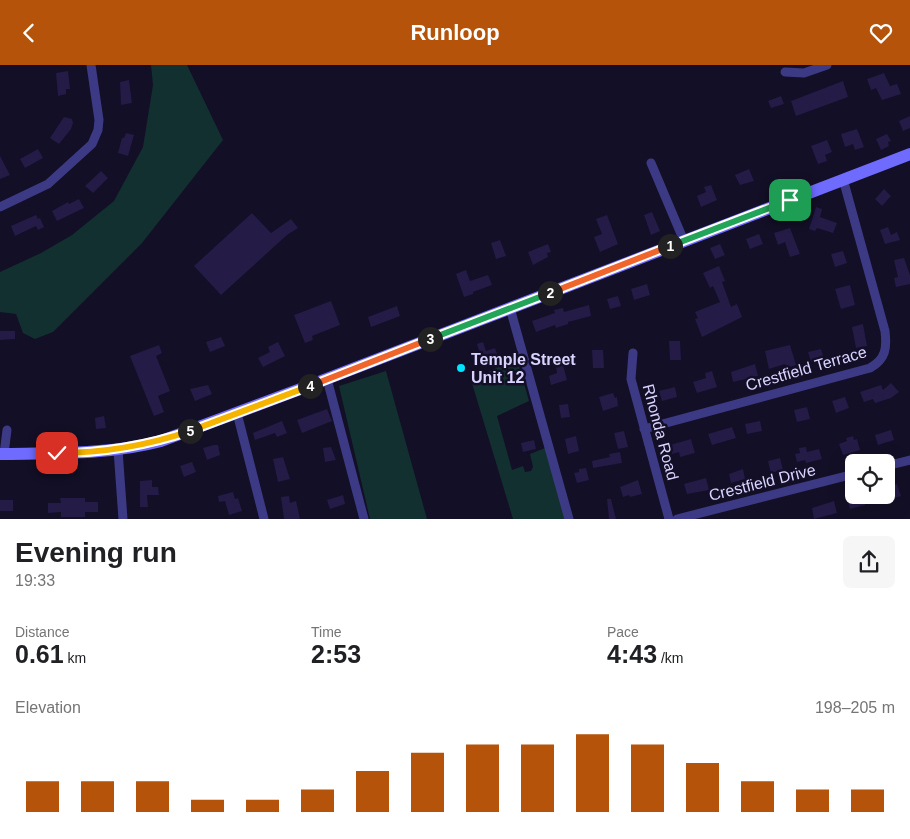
<!DOCTYPE html>
<meta charset="utf-8">
<style>
:root{--surface:#fff;--page:#f6f6f6;--text:#202124;--muted:#757577;--accent:#b45309}
body{margin:0;font-family:Arial,sans-serif;background:var(--page);color:var(--text);height:100vh;display:flex;flex-direction:column;font-size:19px;white-space:nowrap}
*{box-sizing:border-box;margin:0}
p{font-size:16px;color:var(--muted)}
.icon{flex:none;width:28px;height:28px;fill:none;stroke:currentColor;stroke-width:2;stroke-linecap:round;stroke-linejoin:round}
.map{position:relative;height:454px;overflow:hidden}
.drawer{display:flex;flex-direction:column;background:var(--surface);flex:1}
.drawer>*{flex:none}
.buttons{position:absolute;left:845px;top:389px;display:grid;gap:10px}
.buttons a{display:grid;place-items:center;width:50px;height:50px;border-radius:8px;background:var(--surface);box-shadow:0 5px 20px #0002;font-size:25px}
.pin{position:absolute;display:grid;place-items:center;width:42px;height:42px;color:#fff;margin:-21px;border-radius:10px;box-shadow:0 2px 8px #0006}
.km{position:absolute;width:25px;height:25px;margin:-12px;border-radius:50%;background:#222;color:#fff;font-size:14px;line-height:25px;text-align:center}
.round{display:grid;place-items:center;flex:none;width:52px;height:52px;border-radius:8px;background:var(--page)}
.overview{display:flex;align-items:center;justify-content:space-between;height:85px;padding:0 15px}
h1{font-size:28px;font-weight:800;line-height:38px}
.metrics{display:grid;grid-template-columns:repeat(3,1fr);gap:8px;height:85px;padding:5px 15px}
.metrics div{display:grid;align-content:center}
.metrics b{font-size:25px;font-weight:800}
.metrics small{font-size:14px;font-weight:400}
.metrics p{font-size:14px}
.chart{height:140px;padding:10px 15px}
.chart p{display:flex;justify-content:space-between}
.chart svg{width:100%;height:90px;margin-top:5px;stroke:var(--accent);stroke-width:6}
header{display:flex;justify-content:space-between;align-items:center;height:65px;padding:0 15px;background:var(--accent);color:#fff;font-size:22px;font-weight:800}
.map>svg:first-child{display:block}
.green{fill:#12302f}
.building{fill:#241b47}
.lines{fill:none;stroke-linecap:round;stroke-linejoin:round}
.minor{stroke:#3d3a85;stroke-width:9}
.secondary{stroke:#6f6bff;stroke-width:12}
.split-1-casing{stroke:#fff;stroke-width:10}
.split-2-casing{stroke:#fff;stroke-width:10}
.split-3-casing{stroke:#fff;stroke-width:10}
.split-4-casing{stroke:#fff;stroke-width:10}
.split-5-casing{stroke:#fff;stroke-width:10}
.split-6-casing{stroke:#fff;stroke-width:10}
.split-1{stroke:#22a559;stroke-width:6}
.split-2{stroke:#f0652b;stroke-width:6}
.split-3{stroke:#22a559;stroke-width:6}
.split-4{stroke:#f0652b;stroke-width:6}
.split-5{stroke:#f5b400;stroke-width:6}
.split-6{stroke:#f5b400;stroke-width:6}
.poi-dot{fill:#00e5ff;stroke:#130f26;stroke-width:2}
.labels{text-anchor:middle;stroke-width:5;stroke-linejoin:round;paint-order:stroke}
.poi-label{font-size:16px;font-weight:bold;fill:#d9d4ff;stroke:#130f26;text-anchor:start}
.street-label{font-size:16px;fill:#d9d4ff;stroke:#130f26}
</style>
<header><svg class="icon" aria-label="back" viewBox="0 0 24 24"><path d="M15 5l-7 7 7 7"/></svg>Runloop<svg class="icon" aria-label="heart" viewBox="0 0 24 24"><path d="M12 20l-8-8c-3-5 5-10 8-4 3-6 11-1 8 4z"/></svg></header>
<div class="map">
<svg width="910" height="454" viewBox="0 0 910 454">
<rect width="100%" height="100%" fill="#130f26"/>
<!-- green -->
<path class="green" d="M151,0H187L223,75L142,178L53,267L35,274L23,268L16,249L0,247V207L41,188L72,170L114,136L143,82L153,20Z
M517,293L529,336L497,351L512,405L523,401L525,407L531,406L533,402L530,389L545,383L559,424L565,454H513L471,315Z
M386,306L427,454H370L339,321Z"/>
<!-- building -->
<path class="building" d="M68,6L70,24H66V29L58,31L56,8Z
M884,8L890,21L897,19L901,29L882,35L876,23L871,25L867,14Z
M129,15L132,38L121,40L120,17Z
M843,16L848,32L796,51L791,36Z
M781,31L784,39L771,43L768,36Z
M910,51V63L903,66L899,56Z
M64,52L72,54L73,58L71,64L59,79L50,73Z
M857,64L864,82L855,85L853,79L845,82L841,69Z
M126,68L134,70L128,91L118,88L122,73H124Z
M887,69L891,76L888,77L889,81L881,85L876,74Z
M827,75L832,87L825,90L827,96L818,99L811,81Z
M38,84L43,93L25,103L20,94Z
M0,91L10,110L0,114Z
M749,104L754,116L740,120L735,110Z
M101,106L108,113L93,128L85,121Z
M711,120L717,135L701,142L697,131L706,127L704,122Z
M884,124L891,131L882,141L875,134Z
M79,134L84,143L57,156L52,146L68,137L69,139Z
M816,142L822,144L820,152L837,158L833,168L817,163L815,166L809,164Z
M652,147L660,166L651,170L644,150Z
M252,148L271,168L291,154L298,163L287,170L221,230L194,201Z
M36,150L38,154L40,153L44,162L38,165L36,161L15,171L11,161Z
M607,150L618,179L600,187L594,172L602,169L596,154Z
M888,162L891,170L897,167L900,175L885,179L880,165Z
M790,163L800,189L790,192L785,177L778,180L774,168Z
M759,169L763,179L750,184L746,174Z
M500,175L506,191L496,194L491,178Z
M548,179L551,187L547,188L548,192L533,200L528,187Z
M720,179L725,190L715,194L710,183Z
M843,186L847,198L835,202L831,189Z
M904,193L910,210V219L896,222L894,213L898,212L894,195Z
M719,201L725,216L722,217L731,242L737,239L742,252L702,272L695,254L698,253L695,247L720,237L713,221L710,223L703,208Z
M466,205L470,216L488,210L492,220L473,227V229L464,232L456,209Z
M647,219L650,230L634,235L631,224Z
M850,220L855,240L841,244L835,224Z
M618,231L621,241L610,244L607,234Z
M331,236L340,260L312,271L313,275L305,278L294,250Z
M589,240L591,251L568,257V259L556,263L555,260L536,267L532,256L555,248L554,245L563,243L564,247Z
M397,241L400,251L371,262L368,252Z
M863,259L867,281L856,283L852,262Z
M0,266H15V274L0,275Z
M221,272L225,281L210,287L206,277Z
M669,276H680L681,295H670Z
M278,277L285,291L263,302L258,293L270,287L268,282Z
M483,277L486,286L495,283L499,295L483,300L477,279Z
M159,280L162,288L156,291L170,326L158,331L164,347L154,351L130,291Z
M790,280L796,300L787,303L785,299L769,304L765,286Z
M821,284L824,293L811,297L808,287Z
M592,285H603L604,303H593Z
M755,299L758,311L733,317L731,307Z
M563,300L567,315L551,320L549,311L557,308L556,302Z
M712,306L717,322L697,328L693,317L706,313L705,308Z
M891,318L899,327L891,333L875,338L873,334L864,337L860,327L881,320L883,325Z
M208,320L212,329L195,336L190,324Z
M675,322L677,332L662,336L659,326Z
M613,328L615,333L617,332L618,341L603,346L599,332Z
M845,332L849,343L836,348L832,336Z
M568,339L570,352L561,353L559,340Z
M807,342L810,354L797,357L794,345Z
M327,344L332,356L302,368L297,355Z
M104,351L106,363L96,364L95,353Z
M282,356L287,368L277,372L275,368L255,375L253,368Z
M760,356L762,366L747,369L745,359Z
M732,362L736,373L712,380L708,369Z
M891,365L894,375L878,380L875,370Z
M624,366L628,382L618,384L614,368Z
M576,371L579,386L568,389L565,374Z
M853,371L854,375L857,374L860,385L843,390L839,379L847,376L846,373Z
M691,374L695,388L680,392L679,387L672,389L670,380Z
M534,375L536,384L523,387L521,378Z
M214,380H218L220,390L207,395L203,383Z
M331,382L336,395L325,397L323,383Z
M806,382L807,387L819,384L822,394L806,398L805,395L797,397L795,389L800,388L799,383Z
M620,387L622,398L593,403L592,396L610,392L609,389Z
M283,392L290,414L278,417L273,394Z
M780,393L783,405L771,408L768,396Z
M192,397L196,407L184,412L180,401Z
M586,403L589,415L577,418L574,408L579,407V404Z
M743,404L745,414L731,418L729,409Z
M706,413L709,425L687,429L684,419Z
M152,415V422H158L159,430H147L148,442H140V416Z
M638,415L642,429L630,432L629,430L623,432L620,422Z
M897,419L901,431L888,435L886,423Z
M233,427L235,434L238,433L242,446L229,450L225,436L219,437L218,431Z
M343,430L345,439L330,444L327,435Z
M863,430L865,440L850,444L847,434Z
M289,431L290,438L296,436L300,454H284L281,432Z
M60,433H85V437H98V447H85V452H61V447L48,448V438H61Z
M607,434H611L616,454H609Z
M0,435H13V446H0Z
M834,436L837,448L814,454L812,443Z"/>
<g class="lines">
<!-- minor -->
<path class="minor" d="M785,7L804,8L827,0
M651,98L684,176
M0,142L48,119L92,79L98,65L99,55L91,0
M510,243L569,454
M633,288L631,314L669,454
M327,314L364,454
M237,348L264,454
M644,364L870,303C886,294 887,283 885,266L843,114
M118,385L123,454
M4,389L7,365
M886,401L910,395
M677,454L854,409"/>
<!-- secondary -->
<path class="secondary" d="M0,389C54,388 108,390 161,376L303,323L910,89"/>
</g>
<g class="lines">
<!-- split-1 casing -->
<g class="split-1-casing">
<path id="split-1" d="M670,181L790,135"/>
</g>
<!-- split-2 casing -->
<g class="split-2-casing">
<path id="split-2" d="M550,228L670,181"/>
</g>
<!-- split-3 casing -->
<g class="split-3-casing">
<path id="split-3" d="M430,274L550,228"/>
</g>
<!-- split-4 casing -->
<g class="split-4-casing">
<path id="split-4" d="M310,321L430,274"/>
</g>
<!-- split-5 casing -->
<g class="split-5-casing">
<path id="split-5" d="M190,366L310,321"/>
</g>
<!-- split-6 casing -->
<g class="split-6-casing">
<path id="split-6" d="M57,388C104,388 146,381 190,366"/>
</g>
<!-- split-1 -->
<use href="#split-1" class="split-1"/>
<!-- split-2 -->
<use href="#split-2" class="split-2"/>
<!-- split-3 -->
<use href="#split-3" class="split-3"/>
<!-- split-4 -->
<use href="#split-4" class="split-4"/>
<!-- split-5 -->
<use href="#split-5" class="split-5"/>
<!-- split-6 -->
<use href="#split-6" class="split-6"/>
</g>
<!-- markers -->
<circle class="poi-dot" cx="461" cy="303" r="5"/>
<g class="labels">
<!-- poi labels -->
<g class="poi-label">
<text x="471" y="300">Temple Street<tspan x="471" dy="18">Unit 12</tspan></text>
</g>
<!-- street labels -->
<g class="street-label">
<text transform="translate(806 303) rotate(-16)" y="6">Crestfield Terrace</text>
<text transform="translate(661 367) rotate(75)" y="6">Rhonda Road</text>
<text transform="translate(762 417) rotate(-14)" y="6">Crestfield Drive</text>
</g>
</g>
</svg>
<div class="buttons">
<a><svg class="icon" aria-label="locate" viewBox="0 0 24 24"><circle cx="12" cy="12" r="6"/><path d="M12 2v4M12 18v4M2 12h4M18 12h4"/></svg></a>
</div>
<div class="pin" style="left:790px;top:135px;background:#1e9e55"><svg class="icon" aria-label="arrive" viewBox="0 0 24 24"><path d="M6 21V4h12l-3 4 3 4H6"/></svg></div>
<div class="pin" style="left:57px;top:388px;background:#d93025"><svg class="icon" aria-label="check" viewBox="0 0 24 24"><path d="M5 12l5 5 9-10"/></svg></div>
<b class="km" style="left:670px;top:181px">1</b>
<b class="km" style="left:550px;top:228px">2</b>
<b class="km" style="left:430px;top:274px">3</b>
<b class="km" style="left:310px;top:321px">4</b>
<b class="km" style="left:190px;top:366px">5</b>
</div>
<section class="drawer">
<div class="overview"><div><h1>Evening run</h1><p>19:33</p></div><a class="round"><svg class="icon" aria-label="share" viewBox="0 0 24 24"><path d="M12 15V3M7 8l5-5 5 5M5 13v7h14v-7"/></svg></a></div>
<div class="metrics">
<div><p>Distance</p><b>0.61<small> km</small></b></div>
<div><p>Time</p><b>2:53</b></div>
<div><p>Pace</p><b>4:43<small> /km</small></b></div>
</div>
<div class="chart"><p><span>Elevation</span>198–205 m</p>
<svg viewBox="0 0 160 44" preserveAspectRatio="none"><path d="M5 44V29M15 44V29M25 44V29M35 44V38M45 44V38M55 44V33M65 44V24M75 44V15M85 44V11M95 44V11M105 44V6M115 44V11M125 44V20M135 44V29M145 44V33M155 44V33"/></svg>
</div>
</section>
